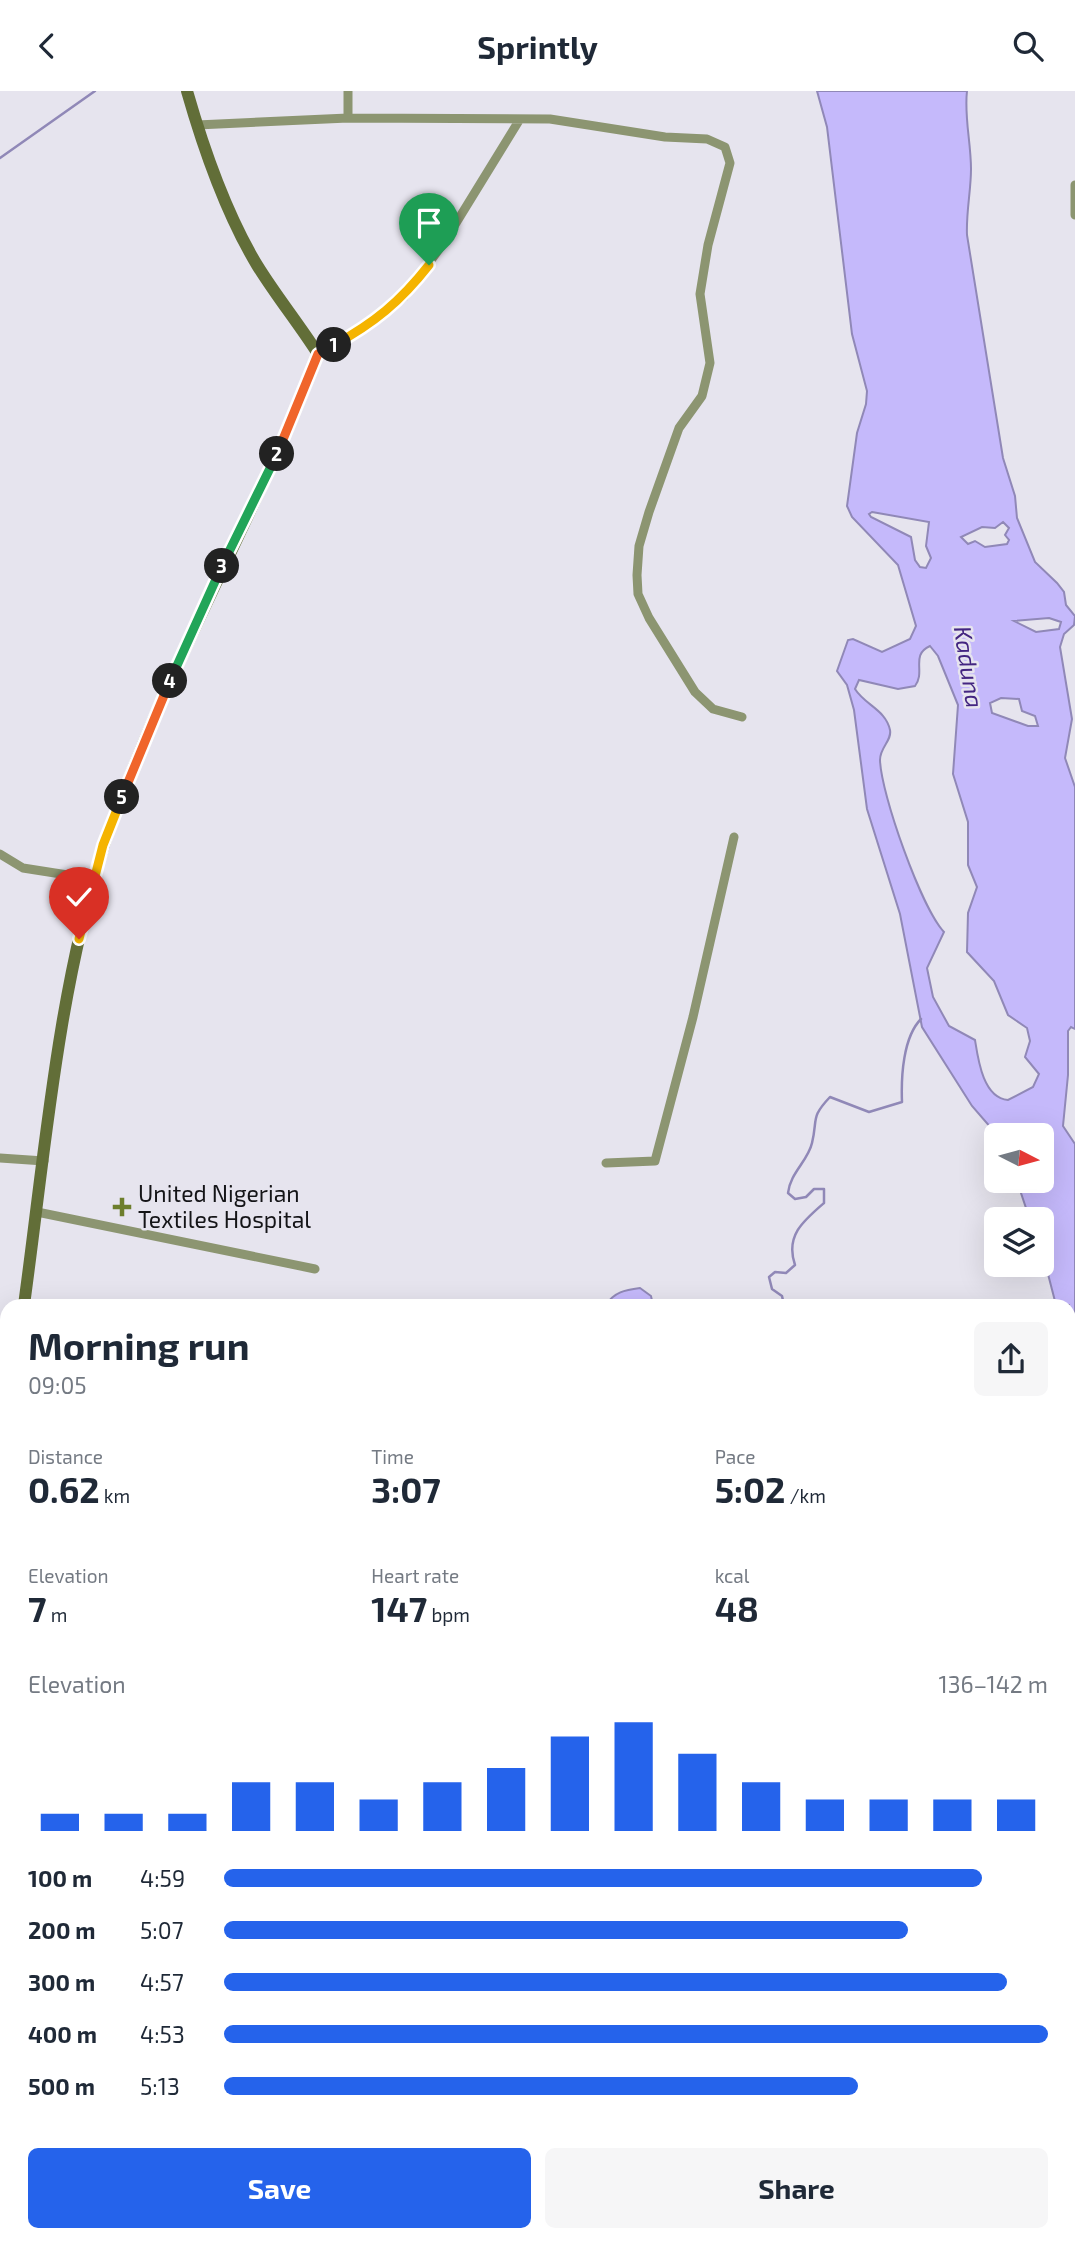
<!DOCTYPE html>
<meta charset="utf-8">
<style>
:root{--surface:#fff;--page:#f6f6f7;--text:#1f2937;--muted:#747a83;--accent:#2563eb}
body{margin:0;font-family:"Exo 2",sans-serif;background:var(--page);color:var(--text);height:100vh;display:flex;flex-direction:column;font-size:26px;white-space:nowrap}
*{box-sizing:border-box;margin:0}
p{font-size:23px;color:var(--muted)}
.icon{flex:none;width:38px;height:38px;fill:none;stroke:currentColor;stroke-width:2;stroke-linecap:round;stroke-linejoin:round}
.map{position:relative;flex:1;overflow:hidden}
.panel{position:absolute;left:0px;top:1208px;width:1076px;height:943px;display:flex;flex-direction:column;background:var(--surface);border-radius:21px 21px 0 0;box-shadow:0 7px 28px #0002}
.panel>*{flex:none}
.needle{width:46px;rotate:96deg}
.fabs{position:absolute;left:984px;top:1032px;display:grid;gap:14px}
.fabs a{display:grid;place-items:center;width:70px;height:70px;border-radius:10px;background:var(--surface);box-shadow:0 7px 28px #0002;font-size:35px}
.pin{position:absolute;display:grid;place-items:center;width:60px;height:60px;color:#fff;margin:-72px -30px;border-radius:50% 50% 50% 0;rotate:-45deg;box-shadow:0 0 7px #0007}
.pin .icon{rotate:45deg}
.km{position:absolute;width:35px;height:35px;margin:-18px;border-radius:50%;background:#222;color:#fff;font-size:19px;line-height:35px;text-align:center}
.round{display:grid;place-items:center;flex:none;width:74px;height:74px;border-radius:10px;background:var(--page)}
.head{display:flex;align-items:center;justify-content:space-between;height:119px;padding:0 28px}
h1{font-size:38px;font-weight:700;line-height:52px}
.metrics{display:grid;grid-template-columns:repeat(3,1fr);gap:10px;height:119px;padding:7px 28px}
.metrics div{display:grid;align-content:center}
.metrics b{font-size:35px;font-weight:700}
.metrics small{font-size:19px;font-weight:400}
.metrics p{font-size:19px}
.chart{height:196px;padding:14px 28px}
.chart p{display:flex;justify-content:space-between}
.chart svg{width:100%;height:126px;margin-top:7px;stroke:var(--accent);stroke-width:6}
.action{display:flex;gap:14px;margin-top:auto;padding:14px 28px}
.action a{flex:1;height:80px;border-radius:10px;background:var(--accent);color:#fff;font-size:28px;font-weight:700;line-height:80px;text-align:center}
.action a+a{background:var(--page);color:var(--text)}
ul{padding:0 28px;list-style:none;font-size:23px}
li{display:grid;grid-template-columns:112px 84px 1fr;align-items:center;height:52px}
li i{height:18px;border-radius:9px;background:var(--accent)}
header{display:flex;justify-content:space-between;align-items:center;height:91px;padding:0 28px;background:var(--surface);font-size:32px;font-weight:700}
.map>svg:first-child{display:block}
.water{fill:#c5b9fb;stroke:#9088b7;stroke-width:2;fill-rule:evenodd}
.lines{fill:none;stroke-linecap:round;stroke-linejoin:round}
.stream{stroke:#9088b7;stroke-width:2.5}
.street{stroke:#8c9571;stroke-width:9}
.secondary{stroke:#626e38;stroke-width:12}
.rail-casing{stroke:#4e4e53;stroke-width:5}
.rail{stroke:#e6e4ee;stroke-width:2.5;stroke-dasharray:8;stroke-linecap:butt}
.split-1-casing{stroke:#fff;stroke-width:14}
.split-2-casing{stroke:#fff;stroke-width:14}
.split-3-casing{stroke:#fff;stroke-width:14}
.split-4-casing{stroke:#fff;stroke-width:14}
.split-5-casing{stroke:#fff;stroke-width:14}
.split-6-casing{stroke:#fff;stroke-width:14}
.split-1{stroke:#f5b400;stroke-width:9}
.split-2{stroke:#f0652b;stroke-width:9}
.split-3{stroke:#22a559;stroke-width:9}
.split-4{stroke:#22a559;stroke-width:9}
.split-5{stroke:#f0652b;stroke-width:9}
.split-6{stroke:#f5b400;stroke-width:9}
.poi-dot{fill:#6d7e2c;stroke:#e6e4ee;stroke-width:2.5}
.labels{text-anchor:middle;stroke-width:5;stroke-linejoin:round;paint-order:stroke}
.poi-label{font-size:23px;fill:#141417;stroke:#e6e4ee;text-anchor:start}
.water-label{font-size:24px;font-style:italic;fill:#432581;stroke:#e6e4ee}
</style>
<header><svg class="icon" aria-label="back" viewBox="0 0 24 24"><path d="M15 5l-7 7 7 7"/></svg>Sprintly<svg class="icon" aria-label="search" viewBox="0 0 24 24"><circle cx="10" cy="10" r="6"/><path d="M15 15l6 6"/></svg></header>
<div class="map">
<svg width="1075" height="2150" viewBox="0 0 1075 2150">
<rect width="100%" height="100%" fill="#e6e4ee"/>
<!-- water -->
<path class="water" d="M817,0H967C964,26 971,51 971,78C971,100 966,121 967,144L1003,367L1015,405L1017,427L1035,471L1057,492L1064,501L1066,514L1075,525L1074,534L1064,543L1060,556L1072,628L1065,667L1075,696V938L1071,936L1068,940V984L1063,1035L1075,1053V1272L1069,1262V1214H1056L1041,1156V1129H1030L1017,1090H1041V1045H998L972,1015L922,936L900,823L867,718L854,619L847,594L837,580L848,549L853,548L882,561L910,548L916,535L898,474L852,426L847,415L857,342L866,313L867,300L852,243L827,36ZM872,421L929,431L926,455L931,467L926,477L920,476L915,469L911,446L871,426L869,423ZM1003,431L1009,437L1005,444L1009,449L1007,453L985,456L975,450L968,453L961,446L982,436L995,437ZM1049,527L1061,531L1059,538L1036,541L1014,530ZM930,555L938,565L958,614L953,683L968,731V774L977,796L968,822L967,861L994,890L1008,924L1027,937L1030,950L1025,966L1039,983L1033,996L1008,1009C983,1007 978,968 975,949L949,935L933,906L927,877L944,841C921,816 881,703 880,669C880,656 892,650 890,639C886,619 865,614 855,598L859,589L898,598L915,595C926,581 910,564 930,555ZM1001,607L1019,608L1022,620L1035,625L1038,635H1028L992,622L990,612Z
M640,1197L651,1205L653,1214H606C614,1201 625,1199 640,1197Z"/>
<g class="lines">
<!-- stream -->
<path class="stream" d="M0,67L95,0
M784,1214L782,1205L772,1198L769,1186L775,1181L786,1182L795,1174C785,1145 803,1130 824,1112V1098H814L806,1106L795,1108L788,1102C790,1082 808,1070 812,1052C818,1028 810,1027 830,1006L869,1021L902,1011C901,986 903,946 921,928"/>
<!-- street -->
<path class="street" d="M348,27L550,28L665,46L707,48L725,56L730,72L708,154L700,203L710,272L702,305L679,337L649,421L639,455L637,484L638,503L649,527L695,601L713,618L742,626
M197,34L348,27V0
M1075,94V124
M318,263L365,237L404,206L445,150L520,28
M0,763L23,777L93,788
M0,1067L44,1070
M606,1072L655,1070L693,926L734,746
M37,1121L315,1178
M1069,1385L1075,1381
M1069,1875L1075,1873
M1069,1924L1075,1938
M1069,2043L1075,2045
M342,2150L345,2144"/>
<!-- secondary -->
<path class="secondary" d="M24,1214C45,1061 57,905 103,757C111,730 123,704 133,678C189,537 264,404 318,263C299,233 276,205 257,174C227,124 203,56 187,0
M0,1248L7,1255
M0,1330L7,1328
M1069,2053L1075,2054"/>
<!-- rail casing -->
<g class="rail-casing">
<path id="rail" d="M0,1321L7,1328
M1069,2117L1075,2118
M1069,2130L1075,2131
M1069,2141H1075
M463,2150L481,2144
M762,2150L784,2144"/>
</g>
<!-- rail -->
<use href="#rail" class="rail"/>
</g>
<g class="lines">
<!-- split-1 casing -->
<g class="split-1-casing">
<path id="split-1" d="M334,254C374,232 400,211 429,174"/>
</g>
<!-- split-2 casing -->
<g class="split-2-casing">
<path id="split-2" d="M277,363L318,263L334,254"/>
</g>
<!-- split-3 casing -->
<g class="split-3-casing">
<path id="split-3" d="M222,475L277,363"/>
</g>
<!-- split-4 casing -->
<g class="split-4-casing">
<path id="split-4" d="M170,590L222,475"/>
</g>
<!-- split-5 casing -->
<g class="split-5-casing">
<path id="split-5" d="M122,706L170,590"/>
</g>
<!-- split-6 casing -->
<g class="split-6-casing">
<path id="split-6" d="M79,848L103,754L122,706"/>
</g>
<!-- split-1 -->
<use href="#split-1" class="split-1"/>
<!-- split-2 -->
<use href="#split-2" class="split-2"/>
<!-- split-3 -->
<use href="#split-3" class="split-3"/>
<!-- split-4 -->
<use href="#split-4" class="split-4"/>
<!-- split-5 -->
<use href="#split-5" class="split-5"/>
<!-- split-6 -->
<use href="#split-6" class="split-6"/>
</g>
<!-- markers -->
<path class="poi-dot" d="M118.5 1105.5h7v7h7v7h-7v7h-7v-7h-7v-7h7z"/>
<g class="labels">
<!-- poi labels -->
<g class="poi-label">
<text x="138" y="1111">United Nigerian<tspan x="138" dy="26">Textiles Hospital</tspan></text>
</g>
<!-- water labels -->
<g class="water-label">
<text transform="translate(968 576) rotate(81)" y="8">Kaduna</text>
</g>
</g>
</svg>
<div class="fabs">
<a><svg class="needle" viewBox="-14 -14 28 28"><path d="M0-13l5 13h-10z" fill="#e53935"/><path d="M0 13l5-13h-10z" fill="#747a83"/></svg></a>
<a><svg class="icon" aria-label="layers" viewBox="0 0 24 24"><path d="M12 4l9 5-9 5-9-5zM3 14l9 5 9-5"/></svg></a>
</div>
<div class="pin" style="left:429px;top:174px;background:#1e9e55"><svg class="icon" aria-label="arrive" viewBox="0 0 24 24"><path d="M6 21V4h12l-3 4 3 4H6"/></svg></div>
<div class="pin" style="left:79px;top:848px;background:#d93025"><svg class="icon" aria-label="check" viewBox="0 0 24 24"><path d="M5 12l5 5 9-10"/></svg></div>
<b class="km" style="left:334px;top:254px">1</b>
<b class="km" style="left:277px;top:363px">2</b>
<b class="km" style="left:222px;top:475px">3</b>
<b class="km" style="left:170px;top:590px">4</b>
<b class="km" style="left:122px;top:706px">5</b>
<section class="panel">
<div class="head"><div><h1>Morning run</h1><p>09:05</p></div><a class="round"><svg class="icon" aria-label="share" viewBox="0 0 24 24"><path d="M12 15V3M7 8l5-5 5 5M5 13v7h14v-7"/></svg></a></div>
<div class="metrics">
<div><p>Distance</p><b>0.62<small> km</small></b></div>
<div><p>Time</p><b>3:07</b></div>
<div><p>Pace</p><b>5:02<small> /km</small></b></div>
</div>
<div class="metrics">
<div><p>Elevation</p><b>7<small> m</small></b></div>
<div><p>Heart rate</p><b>147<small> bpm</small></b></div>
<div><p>kcal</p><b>48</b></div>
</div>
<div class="chart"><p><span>Elevation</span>136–142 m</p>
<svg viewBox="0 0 160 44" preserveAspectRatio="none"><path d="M5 44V38M15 44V38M25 44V38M35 44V27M45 44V27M55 44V33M65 44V27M75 44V22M85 44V11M95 44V6M105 44V17M115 44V27M125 44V33M135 44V33M145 44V33M155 44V33"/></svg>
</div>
<ul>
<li><b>100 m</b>4:59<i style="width:92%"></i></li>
<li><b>200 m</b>5:07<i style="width:83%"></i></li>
<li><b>300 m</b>4:57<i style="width:95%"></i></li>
<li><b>400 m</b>4:53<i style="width:100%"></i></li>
<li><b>500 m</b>5:13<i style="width:77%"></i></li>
</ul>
<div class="action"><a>Save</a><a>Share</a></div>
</section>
</div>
